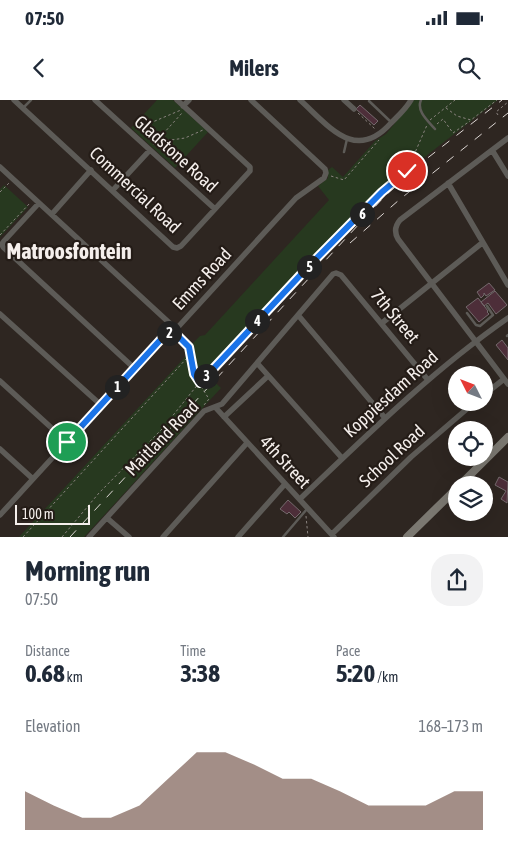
<!DOCTYPE html>
<meta charset="utf-8">
<style>
:root{--surface:#fff;--page:#f2f2f3;--text:#1f2937;--muted:#747a83;--accent:#7d5f55}
body{margin:0;font-family:"Asap Condensed",sans-serif;background:var(--page);color:var(--text);height:100vh;display:flex;flex-direction:column;font-size:19px;white-space:nowrap}
*{box-sizing:border-box;margin:0}
p{font-size:16px;color:var(--muted)}
.icon{flex:none;width:28px;height:28px;fill:none;stroke:currentColor;stroke-width:2;stroke-linecap:round;stroke-linejoin:round}
.map{position:relative;height:437px;overflow:hidden}
.side{display:flex;flex-direction:column;background:var(--surface);flex:1}
.side>*{flex:none}
.needle{width:32px;rotate:312deg}
.fabs{position:absolute;left:448px;top:266px;display:grid;gap:10px}
.fabs a{display:grid;place-items:center;width:45px;height:45px;border-radius:50%;background:var(--surface);box-shadow:0 5px 20px #0002;font-size:25px}
.scale{position:absolute;left:15px;bottom:12px;width:75px;box-sizing:border-box;padding-left:5px;border:2px solid #f5efec;border-top:0;font-size:14px;line-height:18px;white-space:nowrap;color:#f5efec;-webkit-text-stroke:4px #241c17;paint-order:stroke}
.pin{position:absolute;display:grid;place-items:center;width:42px;height:42px;color:#fff;margin:-21px;border:2px solid #fff;border-radius:50%;box-shadow:0 1px 5px #0007}
.km{position:absolute;width:25px;height:25px;margin:-12px;border-radius:50%;background:#222;color:#fff;font-size:14px;line-height:25px;text-align:center}
.round{display:grid;place-items:center;flex:none;width:52px;height:52px;border-radius:20px;background:var(--page)}
.head{display:flex;align-items:center;justify-content:space-between;height:85px;padding:0 25px}
h1{font-size:28px;font-weight:700;line-height:38px}
.metrics{display:grid;grid-template-columns:repeat(3,1fr);gap:8px;height:85px;padding:5px 25px}
.metrics div{display:grid;align-content:center}
.metrics b{font-size:25px;font-weight:700}
.metrics small{font-size:14px;font-weight:400}
.metrics p{font-size:14px}
.chart{height:140px;padding:10px 25px}
.chart p{display:flex;justify-content:space-between}
.chart svg{width:100%;height:90px;margin-top:5px;fill:var(--accent);opacity:.7}
.status{display:flex;justify-content:space-between;align-items:center;height:35px;padding:0 25px;background:var(--surface);direction:ltr}
.status svg{height:14px;fill:currentColor}
header{display:flex;justify-content:space-between;align-items:center;height:65px;padding:0 25px;background:var(--surface);font-size:22px;font-weight:700}
.map>svg:first-child{display:block}
.green{fill:#27391f}
.building{fill:#4d2e39;stroke:#74696c}
.lines{fill:none;stroke-linecap:round;stroke-linejoin:round}
.path{stroke:#8a837f;stroke-width:1;stroke-dasharray:2.5 2.5;stroke-linecap:butt}
.lane{stroke:#5d5b57;stroke-width:2.5}
.street{stroke:#5d5b57;stroke-width:5.5}
.secondary{stroke:#7b7871;stroke-width:8}
.rail{stroke:#ddd7d4;stroke-width:1;stroke-dasharray:9 9;stroke-linecap:butt}
.route-casing{stroke:#fff;stroke-width:10}
.route{stroke:#1a73e8;stroke-width:6}
.labels{text-anchor:middle;stroke-width:4.5;stroke-linejoin:round;paint-order:stroke}
.street-label{font-size:18px;fill:#f5efec;stroke:#241c17}
.district-label{font-size:22px;font-weight:bold;fill:#f5efec;stroke:#241c17}
</style>
<div class="status"><b>07:50</b><svg viewBox="0 0 49 12"><path d="M0 12V9h3v3zM5 12V6h3v6zM10 12V3h3v9zM15 12V0h3v12zM26 1h20v11H26zM47 4h2v5h-2z"/></svg></div>
<header><svg class="icon" aria-label="back" viewBox="0 0 24 24"><path d="M15 5l-7 7 7 7"/></svg>Milers<svg class="icon" aria-label="search" viewBox="0 0 24 24"><circle cx="10" cy="10" r="6"/><path d="M15 15l6 6"/></svg></header>
<div class="map">
<svg width="508" height="437" viewBox="0 0 508 437">
<rect width="100%" height="100%" fill="#2e2621"/>
<!-- green -->
<path class="green" d="M157,0H173L208,32L175,68L131,28Z
M414,0H498L408,70L401,73L276,198L214,265L205,273L221,288L84,437H19L186,256L185,251L200,236L205,235L329,100L318,86L328,78V70L332,67L343,77L375,41L386,34Z
M4,85L28,107L0,137V89Z"/>
<!-- building -->
<path class="building" d="M360,5L378,21L374,25L356,9Z
M489,183L495,190L486,196L484,193V195L481,198L477,192Z
M495,191L507,205L496,214L488,203L484,206L481,202Z
M478,198L488,211L487,212L489,214L479,222L466,207Z
M502,240L508,248V260L496,245Z
M499,377L508,382L507,403L501,399L506,391L495,385Z
M288,400L301,412L295,418L289,412L287,414L280,409Z"/>
<g class="lines">
<!-- path -->
<path class="path" d="M446,8L457,16L471,20L497,0
M358,13L375,29
M498,15L496,12L508,2
M430,20L455,0
M437,24L443,19L453,33L470,21
M136,29L181,10
M157,42L185,38L203,30
M153,45L182,13
M331,76L344,80L379,40
M0,92L9,83
M0,135L30,103
M176,234L189,247L197,280L209,299L204,305
M306,416L308,437
M23,437L187,258L191,256
M62,437L99,393L162,329L199,283L233,247L307,168L383,92L407,71L427,25"/>
<!-- lane -->
<path class="lane" d="M421,0C416,11 428,21 435,29
M369,1L391,22
M24,7L31,0
M344,52L347,39
M467,213L476,225L480,226L493,215L487,206
M507,236L508,235
M283,437L307,409"/>
<!-- street -->
<path class="street" d="M14,0L173,147L177,148L181,146L250,71V67L177,0
M95,0L215,109
M300,0C329,26 355,63 391,23C398,16 406,9 411,0
M344,0L354,9
M183,6L189,0
M508,38L400,120C395,126 394,132 398,139L508,284
M492,50L508,76
M0,67L176,229
M448,83L508,185
M113,90L150,50
M39,103L4,141L2,144L3,147L134,268
M52,114L91,70
M0,214L101,305
M298,215L385,318
M382,223L482,143
M257,263L342,358
M0,281L67,342
M484,295L504,279
M215,307L334,437
M224,317L268,276
M0,349L33,379
M300,399C367,335 432,271 508,218
M0,415L163,237L179,226L296,98L324,78L326,73L325,69L251,0
M107,418L129,437
M332,434L411,357L475,302
M89,437L204,311L222,304L333,174L336,173L341,175L428,280
M163,437L247,343
M238,437L285,384"/>
<!-- secondary -->
<path class="secondary" d="M460,385L508,337
M407,437L456,389"/>
<!-- rail -->
<path class="rail" d="M350,143L399,100L508,13
M70,437L384,97L416,67L502,0"/>
</g>
<g class="lines">
<!-- route casing -->
<g class="route-casing">
<path id="route" d="M67,342L163,237L173,231L189,247L194,274L200,283L307,168L382,92L407,71"/>
</g>
<!-- route -->
<use href="#route" class="route"/>
</g>
<g class="labels">
<!-- street labels -->
<g class="street-label">
<text transform="translate(176 54) rotate(42)" y="6">Gladstone Road</text>
<text transform="translate(135 90) rotate(43)" y="6">Commercial Road</text>
<text transform="translate(202 179) rotate(-47)" y="6">Emms Road</text>
<text transform="translate(395 216) rotate(50)" y="6">7th Street</text>
<text transform="translate(391 294) rotate(-42)" y="6">Koppiesdam Road</text>
<text transform="translate(162 338) rotate(-46)" y="6">Maitland Road</text>
<text transform="translate(392 356) rotate(-43)" y="6">School Road</text>
<text transform="translate(285 362) rotate(47)" y="6">4th Street</text>
</g>
<!-- district labels -->
<g class="district-label">
<text x="69" y="159">Matroosfontein</text>
</g>
</g>
</svg>
<div class="fabs">
<a><svg class="needle" viewBox="-14 -14 28 28"><path d="M0-13l5 13h-10z" fill="#e53935"/><path d="M0 13l5-13h-10z" fill="#747a83"/></svg></a>
<a><svg class="icon" aria-label="locate" viewBox="0 0 24 24"><circle cx="12" cy="12" r="6"/><path d="M12 2v4M12 18v4M2 12h4M18 12h4"/></svg></a>
<a><svg class="icon" aria-label="layers" viewBox="0 0 24 24"><path d="M12 4l9 5-9 5-9-5zM3 14l9 5 9-5"/></svg></a>
</div>
<div class="scale">100 m</div>
<div class="pin" style="left:67px;top:342px;background:#1e9e55"><svg class="icon" aria-label="arrive" viewBox="0 0 24 24"><path d="M6 21V4h12l-3 4 3 4H6"/></svg></div>
<div class="pin" style="left:407px;top:71px;background:#d93025"><svg class="icon" aria-label="check" viewBox="0 0 24 24"><path d="M5 12l5 5 9-10"/></svg></div>
<b class="km" style="left:117px;top:287px">1</b>
<b class="km" style="left:169px;top:233px">2</b>
<b class="km" style="left:206px;top:276px">3</b>
<b class="km" style="left:257px;top:221px">4</b>
<b class="km" style="left:309px;top:167px">5</b>
<b class="km" style="left:362px;top:114px">6</b>
</div>
<section class="side">
<div class="head"><div><h1>Morning run</h1><p>07:50</p></div><a class="round"><svg class="icon" aria-label="share" viewBox="0 0 24 24"><path d="M12 15V3M7 8l5-5 5 5M5 13v7h14v-7"/></svg></a></div>
<div class="metrics">
<div><p>Distance</p><b>0.68<small> km</small></b></div>
<div><p>Time</p><b>3:38</b></div>
<div><p>Pace</p><b>5:20<small> /km</small></b></div>
</div>
<div class="chart"><p><span>Elevation</span>168–173 m</p>
<svg viewBox="0 0 160 44" preserveAspectRatio="none"><path d="M0 44V25L10 32L20 38L30 38L40 32L50 19L60 6L70 6L80 12L90 19L100 19L110 25L120 32L130 32L140 32L150 25L160 25V44z"/></svg>
</div>
</section>
